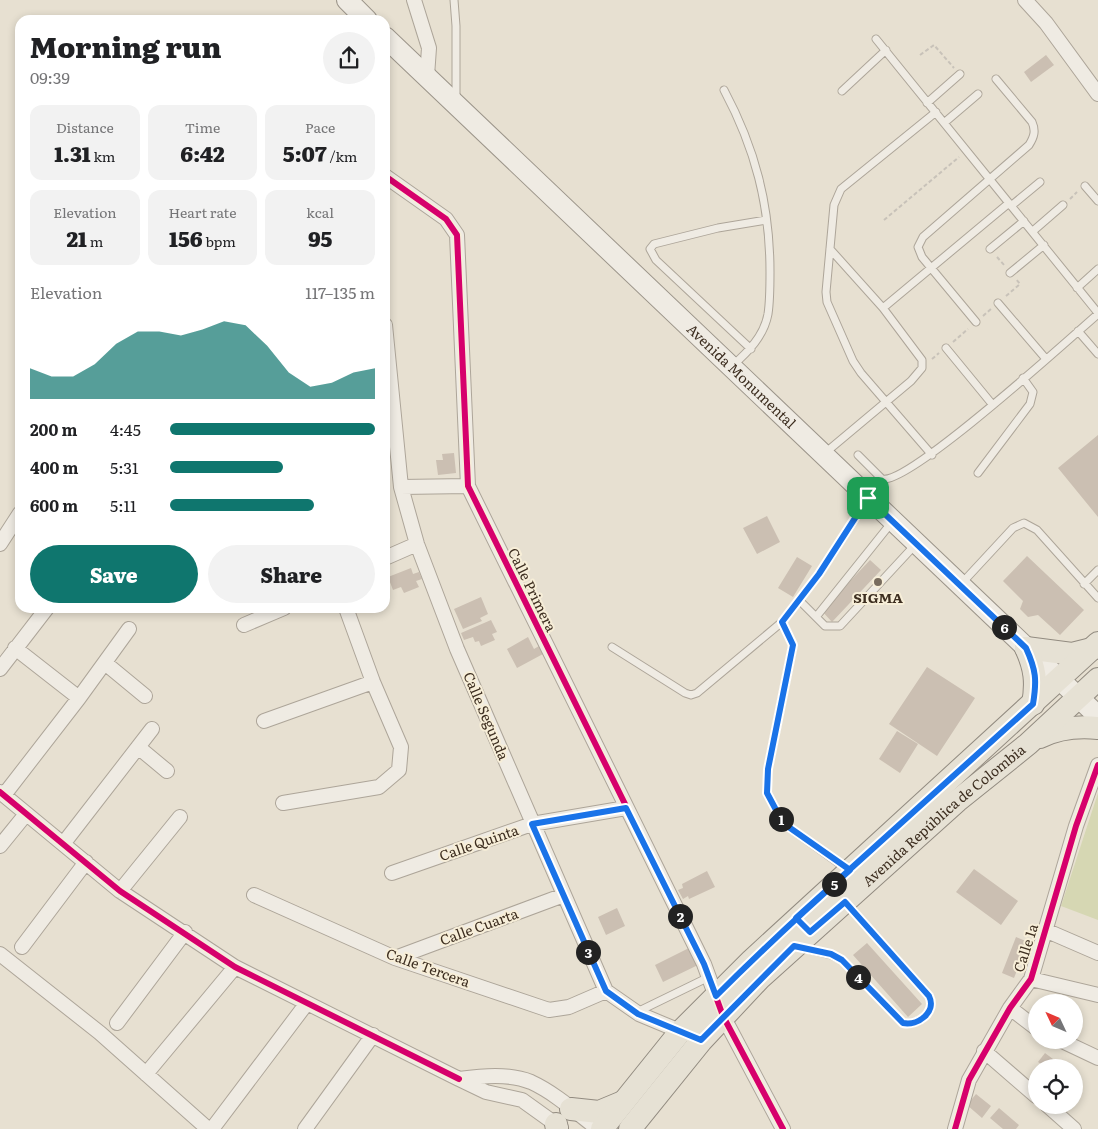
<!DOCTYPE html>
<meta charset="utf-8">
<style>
:root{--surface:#fff;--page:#f2f2f2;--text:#202124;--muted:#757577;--accent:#0f766e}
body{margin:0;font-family:Literata,serif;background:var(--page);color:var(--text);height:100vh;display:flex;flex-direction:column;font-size:19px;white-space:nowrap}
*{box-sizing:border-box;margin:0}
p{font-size:16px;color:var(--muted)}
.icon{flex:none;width:28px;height:28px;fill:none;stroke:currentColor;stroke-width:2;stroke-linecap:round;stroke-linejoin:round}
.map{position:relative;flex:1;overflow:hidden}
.panel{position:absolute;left:15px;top:15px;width:375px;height:598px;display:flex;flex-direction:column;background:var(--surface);border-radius:15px;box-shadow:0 2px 8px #0003}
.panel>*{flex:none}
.needle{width:32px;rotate:314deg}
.tools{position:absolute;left:1028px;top:994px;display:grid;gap:10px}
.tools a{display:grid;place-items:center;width:55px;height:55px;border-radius:50%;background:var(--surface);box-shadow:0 2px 8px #0003;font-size:25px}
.pin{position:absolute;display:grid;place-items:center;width:42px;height:42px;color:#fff;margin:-21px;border-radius:10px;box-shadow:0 2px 8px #0006}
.km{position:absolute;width:25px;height:25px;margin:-12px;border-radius:50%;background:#222;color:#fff;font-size:14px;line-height:25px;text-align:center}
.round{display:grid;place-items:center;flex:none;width:52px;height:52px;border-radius:26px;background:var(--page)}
.headline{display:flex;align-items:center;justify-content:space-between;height:85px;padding:0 15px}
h1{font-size:28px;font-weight:800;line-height:38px}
.metrics{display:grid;grid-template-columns:repeat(3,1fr);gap:8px;height:85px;padding:5px 15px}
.metrics div{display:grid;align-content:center;border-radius:12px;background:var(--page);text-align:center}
.metrics b{font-size:21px;font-weight:800}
.metrics small{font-size:14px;font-weight:400}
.metrics p{font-size:14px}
.chart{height:140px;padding:10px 15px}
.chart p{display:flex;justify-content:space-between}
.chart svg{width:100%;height:90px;margin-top:5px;fill:var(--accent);opacity:.7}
.button{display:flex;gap:10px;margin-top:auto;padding:10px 15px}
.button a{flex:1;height:58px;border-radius:30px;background:var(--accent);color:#fff;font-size:20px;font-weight:800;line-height:58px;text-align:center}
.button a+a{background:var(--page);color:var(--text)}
ul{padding:0 15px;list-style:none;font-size:16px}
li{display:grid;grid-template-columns:80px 60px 1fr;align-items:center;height:38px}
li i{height:12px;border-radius:6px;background:var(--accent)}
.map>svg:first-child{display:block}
.green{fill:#d6d7b3}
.building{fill:#cbbfb2}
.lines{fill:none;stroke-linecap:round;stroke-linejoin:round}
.service-casing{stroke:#ada599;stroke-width:9}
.minor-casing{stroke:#ada599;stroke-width:16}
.secondary-casing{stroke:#9c958a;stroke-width:22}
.primary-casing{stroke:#928b80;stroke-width:24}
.path{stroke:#c8c2b9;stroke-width:2;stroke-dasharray:4 2.5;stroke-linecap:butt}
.service{stroke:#efebe3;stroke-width:7}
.minor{stroke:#efebe3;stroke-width:14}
.secondary{stroke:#efebe3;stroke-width:20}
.primary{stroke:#e6e1d4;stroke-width:22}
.cycleway-casing{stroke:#f7eed8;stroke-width:9}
.cycleway{stroke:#d6006c;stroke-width:6}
.route-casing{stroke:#fff;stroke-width:10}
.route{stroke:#1a73e8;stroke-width:6}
.poi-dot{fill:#786c5e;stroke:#f7eed8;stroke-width:2}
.labels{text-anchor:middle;stroke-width:4;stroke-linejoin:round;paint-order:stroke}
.street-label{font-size:14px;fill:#3d2e20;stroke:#f7eed8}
.poi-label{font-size:14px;font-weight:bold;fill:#3d2e20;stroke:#f7eed8}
</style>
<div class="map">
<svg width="1098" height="1129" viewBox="0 0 1098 1129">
<rect width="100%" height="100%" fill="#e7e0d1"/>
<!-- green -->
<path class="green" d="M1098,793V920L1061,906Z"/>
<!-- building -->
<path class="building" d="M1046,55L1054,65L1031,82L1024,72Z
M1098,435V517L1058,468Z
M454,453L456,473L438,475L436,460H443L442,454Z
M767,516L780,542L757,554L743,528Z
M1027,556L1084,610L1060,635L1038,615L1028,617L1020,609L1023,601L1003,581Z
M797,557L812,566L793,597L778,588Z
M870,560L881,570L832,622L822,611Z
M411,568L413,574L419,572L422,579L416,581L419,587L404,593L401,587L393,590L388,577Z
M481,597L488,614L480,618L482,621L463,629L454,609Z
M491,620L497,632L492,634L495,640L481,646L479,641L475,642L473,637L464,640L461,633Z
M528,637L534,649L539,646L543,654L517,668L507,649Z
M927,667L975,698L937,756L889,724Z
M897,731L918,744L900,773L879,759Z
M974,869L1018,901L1001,925L956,892Z
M707,871L715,887L689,899L688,896L683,899L678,890L683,888L682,884Z
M617,908L625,926L606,935L598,917Z
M1016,937L1028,942L1014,978L1002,973Z
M867,943L922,1004L908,1017L853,955Z
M689,948L698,965L663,982L655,965Z
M1045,1053L1053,1059L1047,1068L1038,1062Z
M976,1094L991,1106L982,1118L967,1105Z
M999,1108L1019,1125L1016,1129H1003L990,1118Z"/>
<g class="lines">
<!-- service casing -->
<g class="service-casing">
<path id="service" d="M454,0L456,26V99
M876,39L1098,313
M724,90C755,148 770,205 770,272C770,285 770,301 768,314C764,336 748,352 732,366
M842,91L886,50
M927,103L960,74
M944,123L978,94
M1085,186L1098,201
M1011,206L1040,182
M1033,231L1063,205
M990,249L1024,221
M1010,273L1044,245
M1077,288L1098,269
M998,303L1046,359
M883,308L1009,203
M976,322L922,257L918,247L923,237L1029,145C1034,137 1036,131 1032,122L996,79
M1078,331L1098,354
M946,348L992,404
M751,349L656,260L650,249L654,244L718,228L766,220
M825,453L911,381L922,368V360L883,308L830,249
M858,455L882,479C909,485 1069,339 1098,314
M932,455L861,373L853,361L827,302L826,292L834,205L841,189L936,112
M978,473L1030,404L1033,392L1023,378
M962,583L1013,528L1024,523L1037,530L1098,598
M1084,584L1098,570
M799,600L825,626H840L915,545
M816,617L892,522
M612,647L685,693L691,695L697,693L782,622
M847,869L783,823L767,793L768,769L793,645L782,622L819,574L868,499
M802,948L831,955L842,960L903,1023C918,1026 937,1012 929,996L847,904
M637,1012L709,977"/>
</g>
<!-- minor casing -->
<g class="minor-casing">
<path id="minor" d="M414,0L429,48L427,76
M1025,0L1046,23L1098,94
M385,176L446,219L457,235L468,486L704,964L723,1016L783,1129
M385,325L401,487L417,544L457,649L606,991L639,1014L687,1034
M401,487L468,486
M0,544L20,513
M385,558L417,544
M244,625L284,608
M15,648L79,698
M105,663L145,696
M0,669L47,608
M264,721L373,682
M138,747L167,771
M0,792L120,891L235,967L459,1079
M4,795L79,698L129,629
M283,803L379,787L399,770L401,747L373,682L346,608
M63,844L152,729
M0,846L26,814
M392,873L532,824L626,808
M120,891L180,817
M254,895L395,958L549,1010L569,1007L606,991
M1045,930L1098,953
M22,947L86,862
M0,954L100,1033L208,1129
M395,958L564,895
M1031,979L1098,995
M1010,1008L1036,1028
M117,1023L185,932
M1060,1040L1098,1058
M984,1051L1036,1096
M146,1074L235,967
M1047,1105L1074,1129
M561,1128L522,1100L486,1092L459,1079C482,1076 509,1073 531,1082C555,1093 577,1113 598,1129
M212,1129L307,1003
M305,1129L373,1035
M955,1129L969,1080L1010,1008L1031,979L1076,826L1098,765"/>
</g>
<!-- secondary casing -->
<g class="secondary-casing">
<g id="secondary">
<path d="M347,0L367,20"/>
<path id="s1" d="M385,37L1098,716"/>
</g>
</g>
<!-- primary casing -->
<g class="primary-casing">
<g id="primary">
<path d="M1026,648L1072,654L1092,649"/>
<path d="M1026,648C1035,668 1037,682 1033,704"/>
<path d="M1040,737C1058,728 1078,726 1098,728"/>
<path d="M571,1109L599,1112L623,1102"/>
<path d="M556,1124L557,1129"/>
<path d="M602,1129L680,1032L752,960L1098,643"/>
<path id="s2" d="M630,1129L701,1041L760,978L957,801L1028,744L1098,679"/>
</g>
</g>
<!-- path -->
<path class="path" d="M920,55L934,45L954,68
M1070,199L1077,192
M884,220L959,157
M997,257L1005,266
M1006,296L1020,284L1016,279
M983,316L991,309
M953,342L968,329
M932,359L939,353"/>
<!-- service -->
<use href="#service" class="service"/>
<!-- minor -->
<use href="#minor" class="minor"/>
<!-- secondary -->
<use href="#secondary" class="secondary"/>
<!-- primary -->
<use href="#primary" class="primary"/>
<!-- cycleway casing -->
<g class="cycleway-casing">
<path id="cycleway" d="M385,176L446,219L457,235L468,486L704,964L723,1016L783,1129
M0,792L120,891L235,967L459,1079
M955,1129L969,1080L1010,1008L1031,979L1076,826L1098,765"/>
</g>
<!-- cycleway -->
<use href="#cycleway" class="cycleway"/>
</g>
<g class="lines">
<!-- route casing -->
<g class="route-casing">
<path id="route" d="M868,498L819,574L782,622L793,645L768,769L767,793L783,823L850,870C804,911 759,953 716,996L704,964L626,808L532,824L606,991L638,1014L701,1040L794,946L831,954L842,960L903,1023C918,1026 937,1012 929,996L845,902L810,932L796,918L1033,704C1037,680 1036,670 1026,648L868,498"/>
</g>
<!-- route -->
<use href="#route" class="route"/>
</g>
<!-- markers -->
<circle class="poi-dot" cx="878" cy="582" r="5"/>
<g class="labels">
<!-- street labels -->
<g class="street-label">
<text dy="5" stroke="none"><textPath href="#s1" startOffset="492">Avenida Monumental</textPath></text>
<text transform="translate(532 590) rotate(64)" y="5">Calle Primera</text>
<text transform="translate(486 716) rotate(67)" y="5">Calle Segunda</text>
<text dy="5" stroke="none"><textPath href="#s2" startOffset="445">Avenida República de Colombia</textPath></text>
<text transform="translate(479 843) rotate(-19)" y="5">Calle Quinta</text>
<text transform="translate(479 927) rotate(-20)" y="5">Calle Cuarta</text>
<text transform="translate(1026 948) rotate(-72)" y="5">Calle 1a</text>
<text transform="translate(428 968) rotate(20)" y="5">Calle Tercera</text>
</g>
<!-- poi labels -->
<g class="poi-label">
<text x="878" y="603">SIGMA</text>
</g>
</g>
</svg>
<div class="tools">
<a><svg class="needle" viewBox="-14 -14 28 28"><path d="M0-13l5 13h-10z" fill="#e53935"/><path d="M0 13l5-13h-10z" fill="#757577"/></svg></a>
<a><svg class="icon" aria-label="locate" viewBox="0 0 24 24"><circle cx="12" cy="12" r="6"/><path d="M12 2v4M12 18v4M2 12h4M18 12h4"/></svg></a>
</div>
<div class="pin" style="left:868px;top:498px;background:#1e9e55"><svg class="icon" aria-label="arrive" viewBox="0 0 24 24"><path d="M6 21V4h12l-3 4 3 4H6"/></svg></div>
<b class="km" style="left:781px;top:819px">1</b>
<b class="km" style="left:680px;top:916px">2</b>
<b class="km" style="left:588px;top:952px">3</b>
<b class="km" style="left:858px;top:977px">4</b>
<b class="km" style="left:834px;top:884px">5</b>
<b class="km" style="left:1004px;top:627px">6</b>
<section class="panel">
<div class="headline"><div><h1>Morning run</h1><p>09:39</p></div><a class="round"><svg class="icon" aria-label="share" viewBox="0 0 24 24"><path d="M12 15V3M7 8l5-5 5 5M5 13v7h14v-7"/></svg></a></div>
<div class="metrics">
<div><p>Distance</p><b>1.31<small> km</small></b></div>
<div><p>Time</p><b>6:42</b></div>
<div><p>Pace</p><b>5:07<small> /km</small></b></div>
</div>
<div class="metrics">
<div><p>Elevation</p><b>21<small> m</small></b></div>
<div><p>Heart rate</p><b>156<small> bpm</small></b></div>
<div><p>kcal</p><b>95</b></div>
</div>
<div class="chart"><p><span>Elevation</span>117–135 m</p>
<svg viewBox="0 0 160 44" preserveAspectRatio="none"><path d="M0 44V29L10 33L20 33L30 27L40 17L50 11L60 11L70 13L80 10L90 6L100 8L110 18L120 31L130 38L140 36L150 31L160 29V44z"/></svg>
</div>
<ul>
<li><b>200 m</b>4:45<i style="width:100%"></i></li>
<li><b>400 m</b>5:31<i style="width:55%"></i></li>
<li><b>600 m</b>5:11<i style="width:70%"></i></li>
</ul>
<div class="button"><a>Save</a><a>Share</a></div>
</section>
</div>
